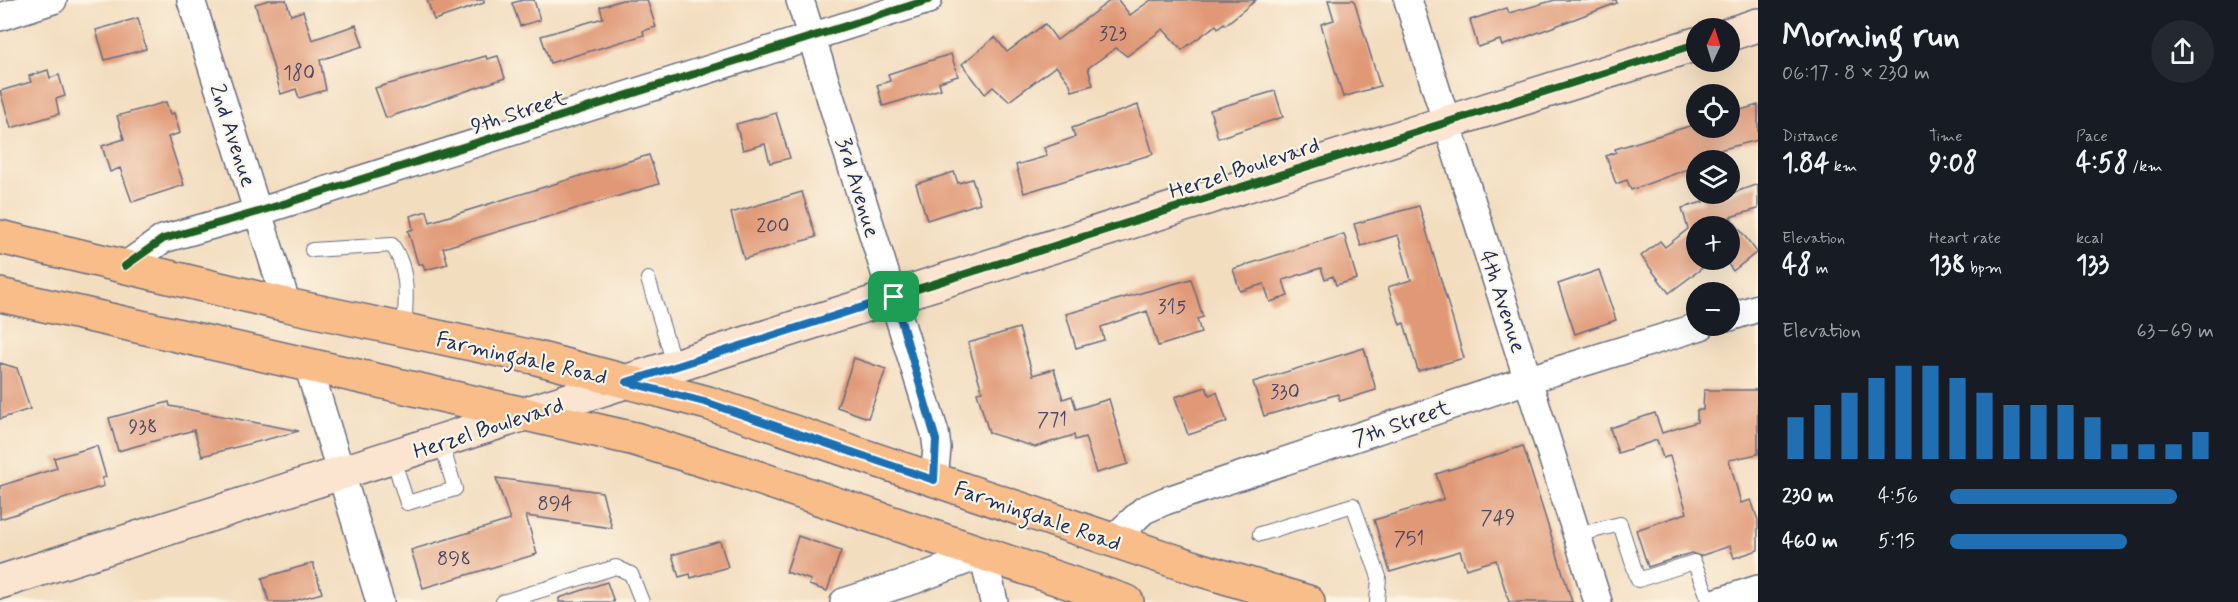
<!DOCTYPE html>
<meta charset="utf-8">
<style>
:root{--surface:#171b24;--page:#242831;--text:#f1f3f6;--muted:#9ea1a6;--accent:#1f6fb2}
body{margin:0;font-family:Mynerve,sans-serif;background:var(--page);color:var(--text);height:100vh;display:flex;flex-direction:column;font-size:22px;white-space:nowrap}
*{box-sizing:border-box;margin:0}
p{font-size:20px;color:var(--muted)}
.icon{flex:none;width:33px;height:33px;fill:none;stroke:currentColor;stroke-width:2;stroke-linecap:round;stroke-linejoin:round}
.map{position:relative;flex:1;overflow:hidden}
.sheet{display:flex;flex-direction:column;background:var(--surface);width:480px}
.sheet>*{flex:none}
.needle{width:39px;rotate:4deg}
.buttons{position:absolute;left:1686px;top:18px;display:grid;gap:12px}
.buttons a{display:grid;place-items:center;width:54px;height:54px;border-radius:50%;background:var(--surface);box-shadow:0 6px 24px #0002;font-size:30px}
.pin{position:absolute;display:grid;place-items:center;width:51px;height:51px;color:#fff;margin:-26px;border-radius:12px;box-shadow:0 3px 9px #0006}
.round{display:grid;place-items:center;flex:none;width:63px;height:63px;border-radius:32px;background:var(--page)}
.overview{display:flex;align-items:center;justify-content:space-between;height:102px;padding:0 24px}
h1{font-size:33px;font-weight:700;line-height:45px}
.figures{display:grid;grid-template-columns:repeat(3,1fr);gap:9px;height:102px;padding:6px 24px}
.figures div{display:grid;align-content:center}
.figures b{font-size:26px;font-weight:700}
.figures small{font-size:16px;font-weight:400}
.figures p{font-size:16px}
.chart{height:168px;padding:12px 24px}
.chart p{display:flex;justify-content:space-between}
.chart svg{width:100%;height:108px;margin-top:6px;stroke:var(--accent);stroke-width:6}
ul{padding:0 24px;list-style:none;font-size:20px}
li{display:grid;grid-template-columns:96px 72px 1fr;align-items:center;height:45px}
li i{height:15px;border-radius:8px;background:var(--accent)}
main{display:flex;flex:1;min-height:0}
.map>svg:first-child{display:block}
.building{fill:#e09876}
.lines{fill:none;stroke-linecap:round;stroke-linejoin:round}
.lane-casing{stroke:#676c80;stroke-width:16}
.street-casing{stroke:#676c80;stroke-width:30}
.secondary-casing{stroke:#676c80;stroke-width:36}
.primary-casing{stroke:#676c80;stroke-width:36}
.lane{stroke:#fff;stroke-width:14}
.street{stroke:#fff;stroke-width:27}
.secondary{stroke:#fce5d0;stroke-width:33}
.primary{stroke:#f8bd89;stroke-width:33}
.cycleway-casing{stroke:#fcf5e5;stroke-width:11}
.cycleway{stroke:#1b5e20;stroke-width:8}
.route-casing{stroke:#fff;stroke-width:12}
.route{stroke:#1f6fb2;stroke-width:8}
.labels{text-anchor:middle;stroke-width:4.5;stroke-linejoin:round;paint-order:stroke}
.number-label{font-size:20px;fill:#4c4964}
.street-label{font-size:22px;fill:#1b2f5e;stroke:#fcf5e5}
</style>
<main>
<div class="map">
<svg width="1758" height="602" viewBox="0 0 1758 602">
<rect width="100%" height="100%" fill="#fcf5e5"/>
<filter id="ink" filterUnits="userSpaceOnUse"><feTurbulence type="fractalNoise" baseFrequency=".0167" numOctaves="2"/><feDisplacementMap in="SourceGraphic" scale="12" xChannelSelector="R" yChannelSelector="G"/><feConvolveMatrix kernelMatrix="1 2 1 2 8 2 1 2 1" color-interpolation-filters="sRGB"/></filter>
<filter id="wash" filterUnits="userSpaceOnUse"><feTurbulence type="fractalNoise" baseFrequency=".008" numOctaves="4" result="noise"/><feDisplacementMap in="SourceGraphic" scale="24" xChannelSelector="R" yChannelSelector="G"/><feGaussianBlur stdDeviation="1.35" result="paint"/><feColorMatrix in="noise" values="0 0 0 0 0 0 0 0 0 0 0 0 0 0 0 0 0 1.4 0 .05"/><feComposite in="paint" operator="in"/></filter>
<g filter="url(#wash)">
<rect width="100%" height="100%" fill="#f3ddbf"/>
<g id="blocks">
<!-- building -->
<path class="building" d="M269,0H286L291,15L303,11L312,40L356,25L363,46L320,60L326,90L299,98L296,89L281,94L255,4Z
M427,0H484V3L434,20Z
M523,0H534L540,20L520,26L512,3Z
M622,0H647L656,27L643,31L644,35L550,63L541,36L603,18L600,7Z
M1111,0H1118L1130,15L1151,0H1256L1225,25L1224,23L1218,28L1216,25L1182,50L1163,29L1127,56L1116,48L1088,68L1093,85L1072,91L1070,84L1056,66L1009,101L993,87L985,94L962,64L995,37L1007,52L1045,24L1057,40Z
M1328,0H1354L1380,86L1343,97L1321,24L1334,20Z
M1555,0H1616L1617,3L1502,46L1500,40L1478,47L1470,20L1507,8L1509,13Z
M138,18L146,49L105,60L96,30Z
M951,54L958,76L939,82L941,89L883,106L877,85L890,81L888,74Z
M486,56L487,59L498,56L505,78L386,118L375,88Z
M48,70L50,78L59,75L65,96L56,99L59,114L11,128L0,91L31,82L29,76Z
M1275,91L1283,117L1218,138L1210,110Z
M166,102L170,114L174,113L180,133L168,137L184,185L132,202L120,168L110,172L102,146L124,139L117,116Z
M1138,105L1153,154L1024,193L1016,165L1047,156L1044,148L1075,137L1072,128Z
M1758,105V140L1696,156V166L1631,190L1627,180L1616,184L1606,156L1616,152L1615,149L1696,124V128H1730V113Z
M776,113L790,158L770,163L765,144L743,150L736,124Z
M649,155L659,184L443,248L448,264L425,270L423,264H418L408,231L413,229L410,216L427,211L430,222Z
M954,172L958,183L972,179L980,203L927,220L916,184Z
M1758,184V209L1730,217L1757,252L1733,271L1725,260H1730V226H1696V260H1713L1669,293L1641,256L1660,241L1665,247L1688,229L1682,208L1703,202L1700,194H1730Z
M802,192L816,237L744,259L731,213Z
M1419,206L1464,358L1418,371L1404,323L1400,325L1388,287L1411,280L1398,235L1361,246L1354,224Z
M1344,234L1357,279L1336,285L1333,276L1325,279L1321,268L1283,280L1288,296L1270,302L1264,284L1240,291L1233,269Z
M1599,270L1616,320L1575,334L1558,284Z
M1191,279L1203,317L1197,319L1201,333L1158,346L1147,311L1101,327L1104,340L1076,348L1066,314Z
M1019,328L1033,375L1054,369L1063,399L1072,396L1076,409L1109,399L1128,464L1096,473L1085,437L1075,440L1074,435L1035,447L989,433L977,392L982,391L968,343Z
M1364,348L1376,390L1340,401L1338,394L1264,416L1253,382Z
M854,358L886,369L868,418L837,407Z
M0,363L17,368L30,409L0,419Z
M1206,387L1209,395L1217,392L1227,422L1188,435L1175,397Z
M1704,390H1758V454L1729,460L1741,503L1751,500L1758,520V550L1734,558L1730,546L1700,556L1691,553L1648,567L1636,530L1687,513L1670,456L1663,458L1657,440L1618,453L1610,428L1655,413L1662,433L1697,422V410H1703Z
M169,402L170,406L299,431L202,456L194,430L118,451L109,418Z
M97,446L106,477L102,478L104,486L0,519V486L57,468L54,458Z
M1523,446L1572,602H1509L1496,560L1466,569L1460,551L1390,572L1374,520L1444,499L1436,474Z
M496,478L602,492L612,528L526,516L537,554L423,588L411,550L510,520Z
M798,536L841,551L827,591L809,585L811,580L786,572Z
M720,541L728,567L691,578L690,574L679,577L672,555Z
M313,563L322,593L290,602H269L262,578Z
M607,582L614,602H559V598Z"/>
</g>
</g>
<g filter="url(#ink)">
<use href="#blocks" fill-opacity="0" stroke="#676c80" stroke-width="1.5"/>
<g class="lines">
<!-- lane casing -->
<g class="lane-casing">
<path id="lane" d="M312,250L392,245C410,271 406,300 404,330
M648,279L675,367
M393,458L407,503L455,489L441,442
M1260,534L1353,505L1379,577L1377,602
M1577,535L1620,524L1638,580L1694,562L1710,602
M503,602L616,567L631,574L642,602"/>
</g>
<!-- street casing -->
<g class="street-casing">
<path id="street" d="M191,0L287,305
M800,0L935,433L937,448L934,480
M1408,0L1598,602
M0,17L53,0
M125,266L163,239L258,212L928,0
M1730,317L1758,308
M308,365L380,602
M1112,540L1144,510L1165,501L1530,379L1701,326
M844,602L914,580L983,554L994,602
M1717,602L1758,589"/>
</g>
<!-- secondary casing -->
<g class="secondary-casing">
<path id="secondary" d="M1730,34L1758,25
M0,582L803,325L1696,44"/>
</g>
<!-- primary casing -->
<g class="primary-casing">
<path id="primary" d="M0,237L287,305L533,357L708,403L1198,569L1308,602
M0,295L635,439L741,472L1127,602"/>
</g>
<!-- lane -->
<use href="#lane" class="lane"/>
<!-- street -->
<use href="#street" class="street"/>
<!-- secondary -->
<use href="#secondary" class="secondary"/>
<!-- primary -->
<use href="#primary" class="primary"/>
<!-- cycleway casing -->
<g class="cycleway-casing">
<path id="cycleway" d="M125,266L163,239L258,212L928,0
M803,325L1696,44"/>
</g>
<!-- cycleway -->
<use href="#cycleway" class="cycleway"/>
</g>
</g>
<g class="lines" filter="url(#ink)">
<!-- route casing -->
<g class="route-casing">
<path id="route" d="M894,297L936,440L934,480L708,403L627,382Z"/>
</g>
<!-- route -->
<use href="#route" class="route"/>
</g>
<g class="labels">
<!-- number labels -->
<g class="number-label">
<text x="1113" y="40">323</text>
<text x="299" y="79">180</text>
<text x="773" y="232">200</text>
<text x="1172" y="313">315</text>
<text x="1285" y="398">330</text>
<text x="1052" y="426">771</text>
<text x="143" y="433">938</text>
<text x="555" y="510">894</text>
<text x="1498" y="524">749</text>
<text x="1409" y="545">751</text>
<text x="454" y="565">898</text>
</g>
<!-- street labels -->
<g class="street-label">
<text transform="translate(518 111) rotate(-18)" y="8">9th Street</text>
<text transform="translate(234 135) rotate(72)" y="8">2nd Avenue</text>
<text transform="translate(1244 167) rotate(-18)" y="8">Herzel Boulevard</text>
<text transform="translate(859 187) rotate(73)" y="8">3rd Avenue</text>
<text transform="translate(1504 301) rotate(72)" y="8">4th Avenue</text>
<text transform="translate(522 357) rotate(13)" y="8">Farmingdale Road</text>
<text transform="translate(1401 422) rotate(-19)" y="8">7th Street</text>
<text transform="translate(488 427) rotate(-18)" y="8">Herzel Boulevard</text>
<text transform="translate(1038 515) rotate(19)" y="8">Farmingdale Road</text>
</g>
</g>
</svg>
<div class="buttons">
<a><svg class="needle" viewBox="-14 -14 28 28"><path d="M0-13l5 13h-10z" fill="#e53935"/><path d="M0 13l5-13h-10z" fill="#9ea1a6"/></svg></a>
<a><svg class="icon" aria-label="locate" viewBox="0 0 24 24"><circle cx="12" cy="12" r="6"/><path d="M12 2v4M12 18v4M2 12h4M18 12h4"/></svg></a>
<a><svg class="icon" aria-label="layers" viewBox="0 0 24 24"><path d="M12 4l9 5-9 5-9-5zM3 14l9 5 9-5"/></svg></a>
<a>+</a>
<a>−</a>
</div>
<div class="pin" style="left:894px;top:297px;background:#1e9e55"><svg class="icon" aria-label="arrive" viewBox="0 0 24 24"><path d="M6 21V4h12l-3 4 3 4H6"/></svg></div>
</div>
<section class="sheet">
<div class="overview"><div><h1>Morning run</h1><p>06:17 · 8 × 230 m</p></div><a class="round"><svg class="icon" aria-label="share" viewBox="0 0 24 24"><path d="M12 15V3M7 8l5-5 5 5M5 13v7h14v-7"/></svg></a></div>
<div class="figures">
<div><p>Distance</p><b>1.84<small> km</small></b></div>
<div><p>Time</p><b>9:08</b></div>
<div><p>Pace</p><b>4:58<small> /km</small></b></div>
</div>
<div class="figures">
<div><p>Elevation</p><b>48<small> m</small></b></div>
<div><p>Heart rate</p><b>138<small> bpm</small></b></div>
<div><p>kcal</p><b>133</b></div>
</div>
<div class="chart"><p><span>Elevation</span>63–69 m</p>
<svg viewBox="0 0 160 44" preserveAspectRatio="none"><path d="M5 44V27M15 44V22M25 44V17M35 44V11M45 44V6M55 44V6M65 44V11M75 44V17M85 44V22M95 44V22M105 44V22M115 44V27M125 44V38M135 44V38M145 44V38M155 44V33"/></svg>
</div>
<ul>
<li><b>230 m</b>4:56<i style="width:86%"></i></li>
<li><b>460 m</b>5:15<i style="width:67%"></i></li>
</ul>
</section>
</main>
